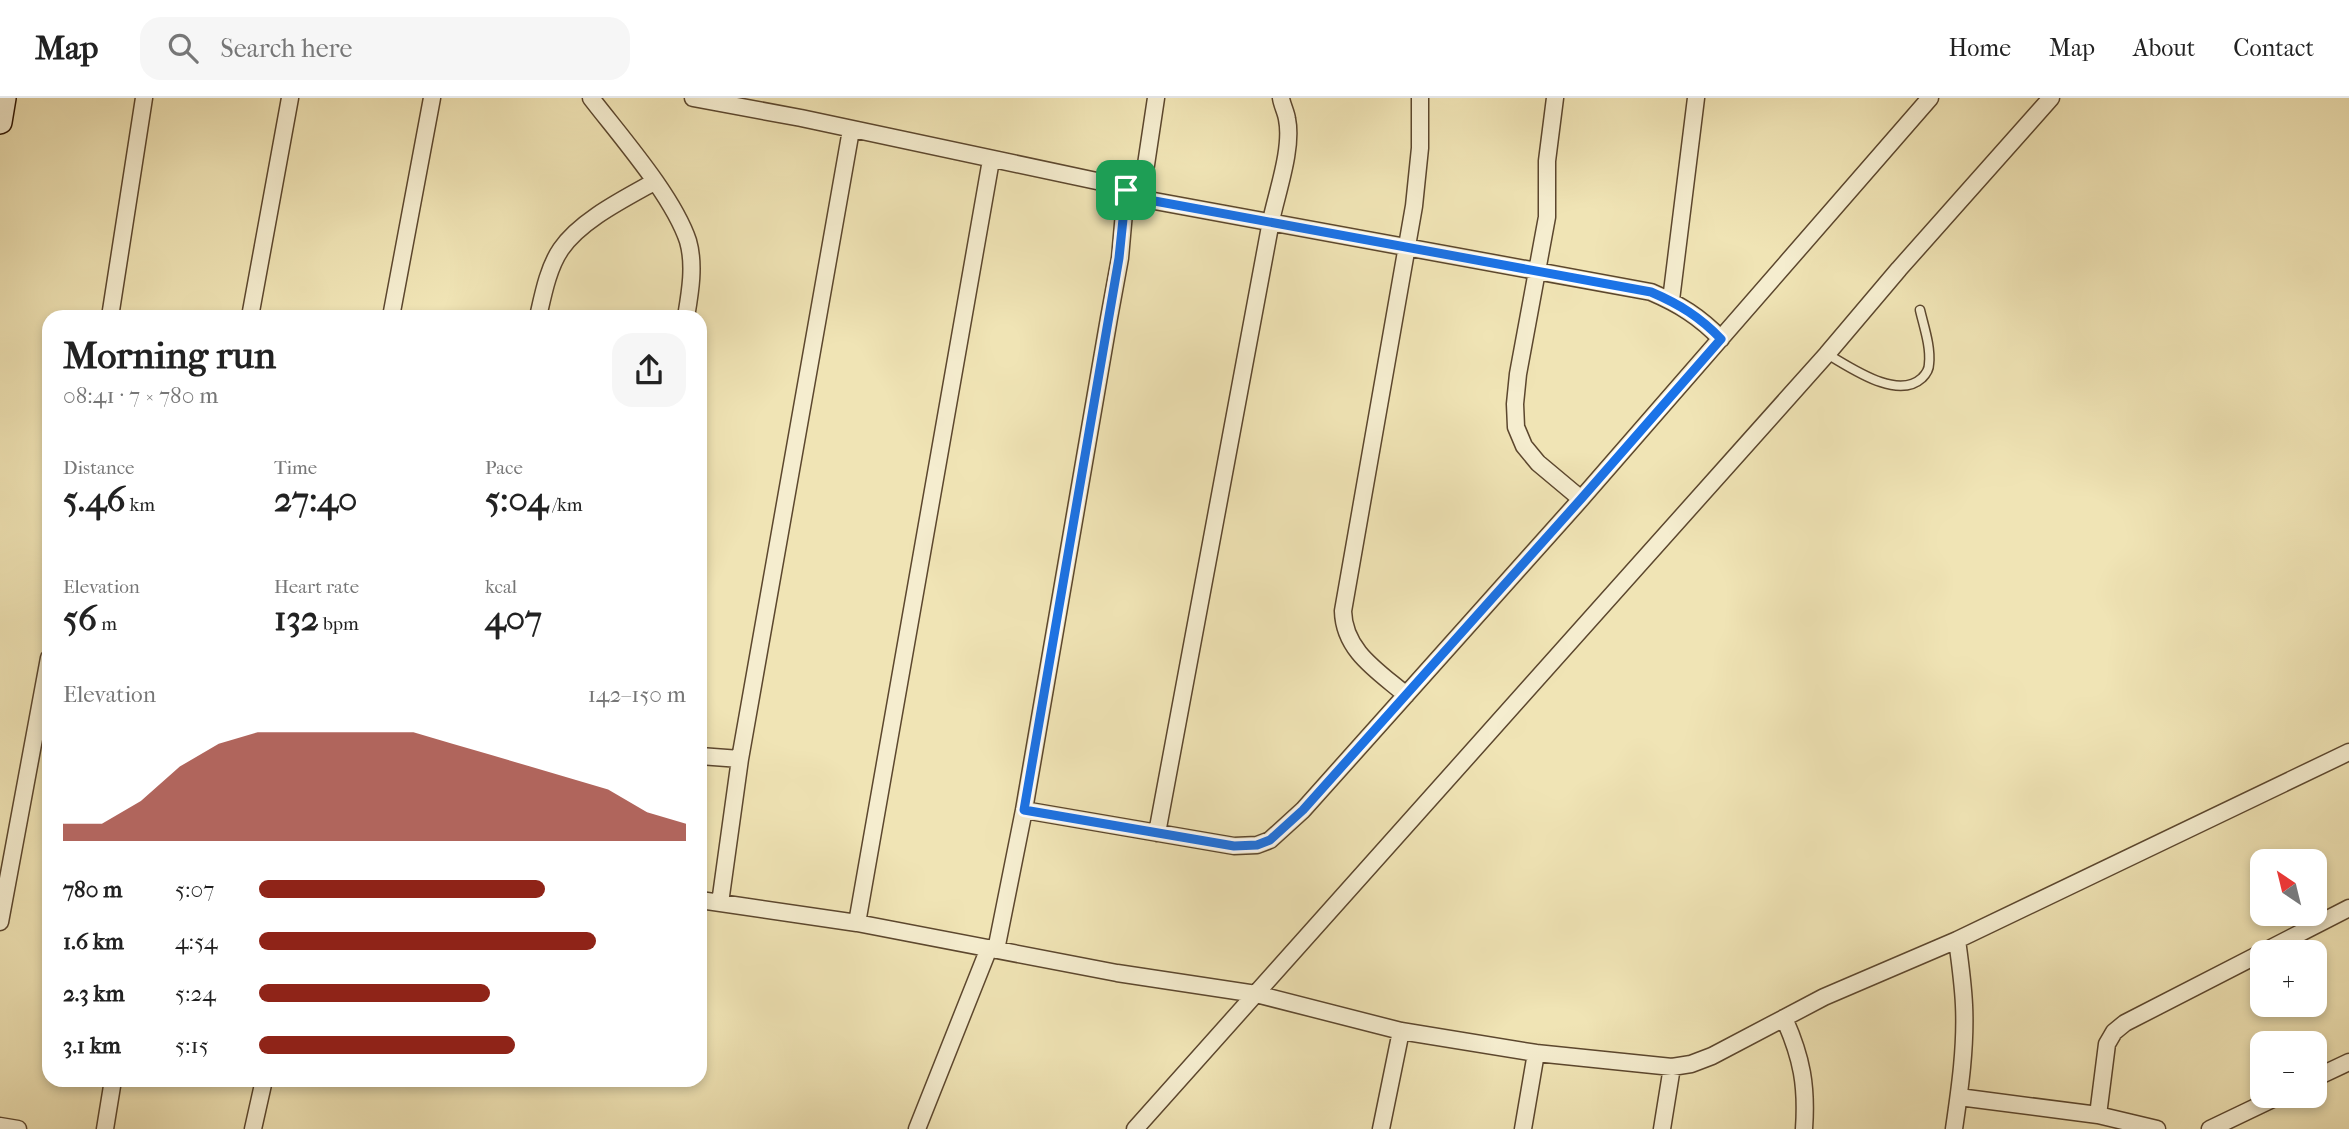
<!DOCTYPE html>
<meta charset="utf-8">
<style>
:root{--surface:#fff;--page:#f6f6f6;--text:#222;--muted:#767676;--line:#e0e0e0;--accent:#8f2418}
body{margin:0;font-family:"IM FELL French Canon",serif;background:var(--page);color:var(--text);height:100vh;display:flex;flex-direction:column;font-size:26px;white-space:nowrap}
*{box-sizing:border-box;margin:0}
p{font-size:23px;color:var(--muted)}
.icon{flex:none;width:38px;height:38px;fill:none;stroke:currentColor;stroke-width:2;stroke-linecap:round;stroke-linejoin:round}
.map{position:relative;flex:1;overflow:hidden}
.drawer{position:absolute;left:42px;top:212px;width:665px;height:777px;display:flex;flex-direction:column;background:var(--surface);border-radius:21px;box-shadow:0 4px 10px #0003}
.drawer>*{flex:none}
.needle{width:46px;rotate:325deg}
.buttons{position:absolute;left:2250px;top:751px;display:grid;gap:14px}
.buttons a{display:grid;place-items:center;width:77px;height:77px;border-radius:14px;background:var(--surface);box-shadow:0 4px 10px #0003;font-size:35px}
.pin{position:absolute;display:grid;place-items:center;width:60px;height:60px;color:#fff;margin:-30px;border-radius:14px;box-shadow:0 4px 10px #0006}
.round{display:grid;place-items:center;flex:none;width:74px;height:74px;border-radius:21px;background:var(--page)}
.head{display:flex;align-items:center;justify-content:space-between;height:119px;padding:0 21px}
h1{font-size:38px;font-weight:700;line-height:52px}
.figures{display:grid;grid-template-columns:repeat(3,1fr);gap:10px;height:119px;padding:7px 21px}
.figures div{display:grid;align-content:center}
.figures b{font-size:35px;font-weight:700}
.figures small{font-size:19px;font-weight:400}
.figures p{font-size:19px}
.chart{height:196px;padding:14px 21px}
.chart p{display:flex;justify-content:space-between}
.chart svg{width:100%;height:126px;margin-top:7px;fill:var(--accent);opacity:.7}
ul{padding:0 21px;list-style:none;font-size:23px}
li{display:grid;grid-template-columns:112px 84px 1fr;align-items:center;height:52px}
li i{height:18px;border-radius:9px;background:var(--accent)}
header{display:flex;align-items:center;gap:42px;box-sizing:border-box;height:98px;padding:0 35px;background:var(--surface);border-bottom:2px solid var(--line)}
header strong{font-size:33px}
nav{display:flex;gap:38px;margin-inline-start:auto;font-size:24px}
.search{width:490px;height:63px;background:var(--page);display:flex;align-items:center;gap:18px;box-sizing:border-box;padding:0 24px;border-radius:21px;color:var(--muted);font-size:26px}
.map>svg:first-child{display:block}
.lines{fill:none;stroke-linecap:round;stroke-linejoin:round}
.lane-casing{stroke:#5c472e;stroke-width:11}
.street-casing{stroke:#5c472e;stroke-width:19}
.secondary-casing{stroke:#2b1301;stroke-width:26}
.lane{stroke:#f5edcf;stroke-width:8}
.street{stroke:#f5edcf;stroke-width:16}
.secondary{stroke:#f5edcf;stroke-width:23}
.route-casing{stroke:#fff;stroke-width:14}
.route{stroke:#1a73e8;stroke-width:9}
</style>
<header>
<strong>Map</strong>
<div class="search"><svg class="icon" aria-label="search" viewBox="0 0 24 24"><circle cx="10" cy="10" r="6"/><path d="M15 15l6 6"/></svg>Search here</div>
<nav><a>Home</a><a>Map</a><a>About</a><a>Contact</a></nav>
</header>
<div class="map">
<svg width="2349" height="1031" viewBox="0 0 2349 1031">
<rect width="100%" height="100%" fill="#f0e4b5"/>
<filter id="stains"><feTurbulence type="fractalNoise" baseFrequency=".00286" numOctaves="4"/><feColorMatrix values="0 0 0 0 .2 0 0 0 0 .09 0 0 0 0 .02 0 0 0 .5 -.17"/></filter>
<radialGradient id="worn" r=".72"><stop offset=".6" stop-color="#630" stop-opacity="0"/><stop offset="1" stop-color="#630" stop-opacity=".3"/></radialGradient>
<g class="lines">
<!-- lane casing -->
<g class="lane-casing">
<path id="lane" d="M1827,256C1850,269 1897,303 1922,280C1926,276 1929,272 1929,266C1931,249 1924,229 1920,212"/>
</g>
<!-- street casing -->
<g class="street-casing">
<path id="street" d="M591,0C621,39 673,98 688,143C695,167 690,195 686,219
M693,0L801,20L1106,85L1149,102L1651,194C1679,206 1700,219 1721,241
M1555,0L1547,63V119L1518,276L1515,306L1516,329L1524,348L1538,365L1581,401
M1141,100L1156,0
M1671,202L1696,0
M110,219L144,0
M250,219L290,0
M391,219L432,0
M538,219C543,197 548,170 561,151C581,122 624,101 654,84
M1406,597C1378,573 1344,553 1343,513L1414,108L1420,50V0
M700,658L740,661
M1024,712L1234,748L1257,747L1270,742L1303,712L1581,401L1930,0
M1157,735L1271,123C1277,94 1293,50 1287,21C1286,14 1282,7 1281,0
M700,802L857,825L1117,875L1256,896L1401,933L1536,955L1672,969L1691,966L1712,958L1824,899L1957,842L2349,654
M720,805L740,661L851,32
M0,824L49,560
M857,825L991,62
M996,852L1024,712L1109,220L1120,160L1126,92
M1784,920C1802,960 1807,988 1804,1031
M2315,980L2349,964
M1959,999L2098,1017L2157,1031
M2098,1017L2107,946L2114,934L2125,925L2349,810
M0,1028L18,1031
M105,1031L113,982
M253,1031L264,982
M917,1031L989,850
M1135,1031L1827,256L1899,171L2051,0
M1381,1031L1401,933
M1523,1031L1536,955
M1662,1031L1672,969
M1954,1031C1960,990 1966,948 1964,907C1963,885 1960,864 1957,842
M2210,1031L2279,998"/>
</g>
<!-- secondary casing -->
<g class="secondary-casing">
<path id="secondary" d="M0,24L4,0"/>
</g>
<!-- lane -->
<use href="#lane" class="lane"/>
<!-- street -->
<use href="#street" class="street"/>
<!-- secondary -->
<use href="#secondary" class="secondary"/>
</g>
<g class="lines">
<!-- route casing -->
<g class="route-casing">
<path id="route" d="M1126,92L1149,102L1651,194C1679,206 1700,219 1721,241L1581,401L1303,712L1270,742L1257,747L1234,748L1024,712L1119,160Z"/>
</g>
<!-- route -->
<use href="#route" class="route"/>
</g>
<rect width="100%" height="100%" filter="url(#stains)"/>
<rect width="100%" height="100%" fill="url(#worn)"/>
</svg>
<div class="buttons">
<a><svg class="needle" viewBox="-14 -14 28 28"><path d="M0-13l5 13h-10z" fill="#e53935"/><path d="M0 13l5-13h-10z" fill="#767676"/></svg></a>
<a>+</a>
<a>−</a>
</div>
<div class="pin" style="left:1126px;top:92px;background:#1e9e55"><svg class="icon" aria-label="arrive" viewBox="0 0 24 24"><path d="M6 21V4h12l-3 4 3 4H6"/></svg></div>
<section class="drawer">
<div class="head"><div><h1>Morning run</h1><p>08:41 · 7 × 780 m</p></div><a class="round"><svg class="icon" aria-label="share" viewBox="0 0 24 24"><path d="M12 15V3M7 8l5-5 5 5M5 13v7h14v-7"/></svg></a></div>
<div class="figures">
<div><p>Distance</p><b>5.46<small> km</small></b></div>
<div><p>Time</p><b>27:40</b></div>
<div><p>Pace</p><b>5:04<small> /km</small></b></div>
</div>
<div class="figures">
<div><p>Elevation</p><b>56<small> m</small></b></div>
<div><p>Heart rate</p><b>132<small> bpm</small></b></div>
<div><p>kcal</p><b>407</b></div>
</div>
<div class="chart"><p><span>Elevation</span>142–150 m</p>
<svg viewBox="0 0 160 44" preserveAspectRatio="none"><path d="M0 44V38L10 38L20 30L30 18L40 10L50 6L60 6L70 6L80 6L90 6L100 10L110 14L120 18L130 22L140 26L150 34L160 38V44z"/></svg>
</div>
<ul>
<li><b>780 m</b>5:07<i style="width:67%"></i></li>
<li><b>1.6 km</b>4:54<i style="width:79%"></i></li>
<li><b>2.3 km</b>5:24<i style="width:54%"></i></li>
<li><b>3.1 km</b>5:15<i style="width:60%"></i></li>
</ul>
</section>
</div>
